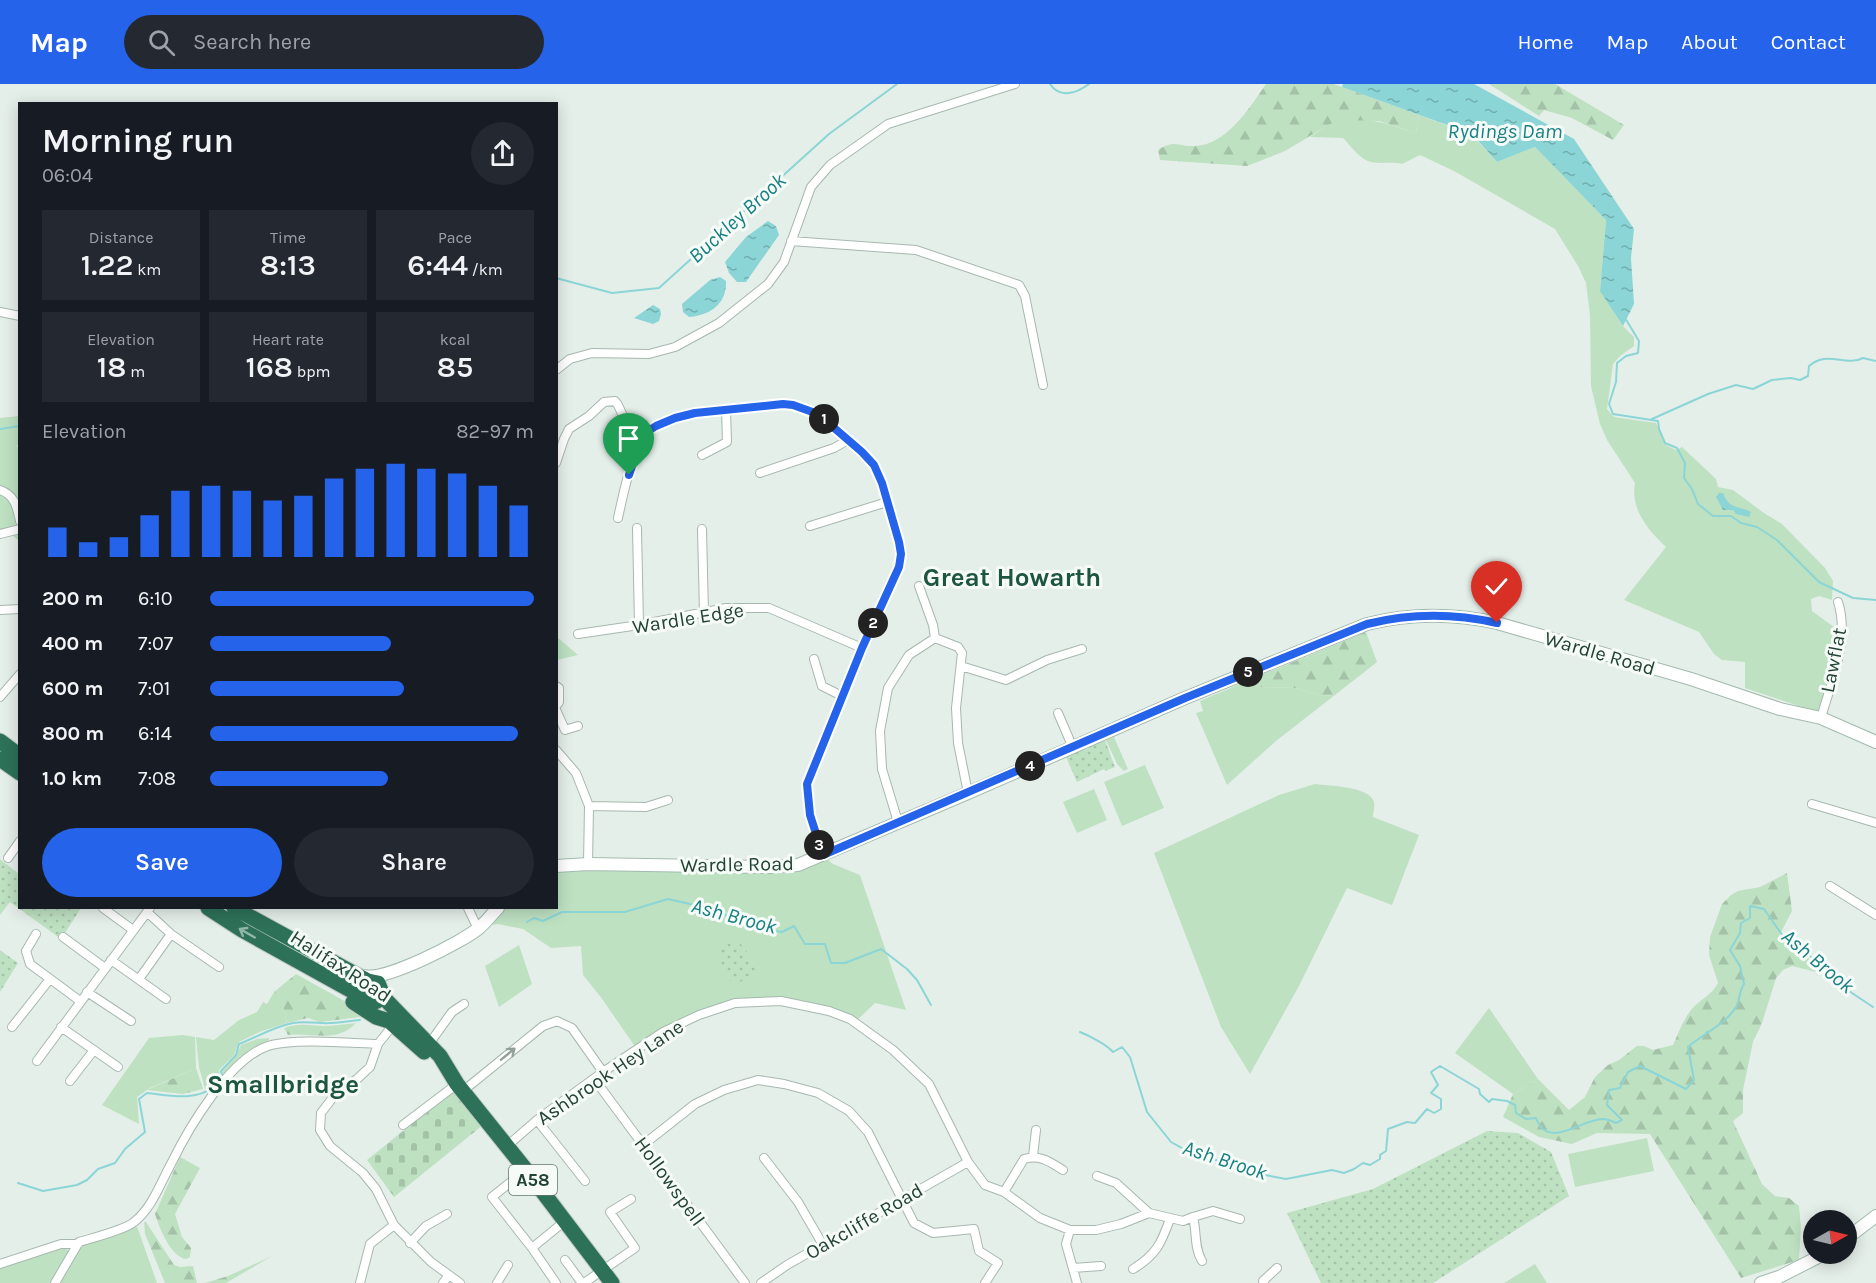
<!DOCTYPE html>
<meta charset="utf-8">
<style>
:root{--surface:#171b24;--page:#242831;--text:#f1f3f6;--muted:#9ea1a6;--accent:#2563eb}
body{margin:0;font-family:Karla,sans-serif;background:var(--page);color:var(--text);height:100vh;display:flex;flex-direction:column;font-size:22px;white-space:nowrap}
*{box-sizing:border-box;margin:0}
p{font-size:20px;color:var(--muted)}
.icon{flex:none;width:33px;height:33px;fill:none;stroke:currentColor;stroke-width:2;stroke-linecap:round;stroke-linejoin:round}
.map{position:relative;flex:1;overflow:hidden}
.panel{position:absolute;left:18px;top:18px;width:540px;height:807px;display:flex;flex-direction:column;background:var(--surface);border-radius:0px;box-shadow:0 3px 15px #0003}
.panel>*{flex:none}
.needle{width:39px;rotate:82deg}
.fabs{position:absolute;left:1803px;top:1126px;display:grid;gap:12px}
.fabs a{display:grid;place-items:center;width:54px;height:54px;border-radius:50%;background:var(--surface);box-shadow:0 3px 15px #0003;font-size:30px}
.pin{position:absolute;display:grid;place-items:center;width:51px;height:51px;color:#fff;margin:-62px -26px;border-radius:50% 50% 50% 0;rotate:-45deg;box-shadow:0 0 6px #0007}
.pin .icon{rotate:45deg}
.km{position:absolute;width:30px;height:30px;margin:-15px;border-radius:50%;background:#222;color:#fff;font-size:16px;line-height:30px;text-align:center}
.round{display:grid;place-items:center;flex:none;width:63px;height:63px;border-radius:32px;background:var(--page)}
.head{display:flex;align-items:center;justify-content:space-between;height:102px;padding:0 24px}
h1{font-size:33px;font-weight:600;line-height:45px}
.metrics{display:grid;grid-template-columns:repeat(3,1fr);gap:9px;height:102px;padding:6px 24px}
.metrics div{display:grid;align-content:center;border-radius:0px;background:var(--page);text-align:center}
.metrics b{font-size:30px;font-weight:600}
.metrics small{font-size:16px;font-weight:400}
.metrics p{font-size:16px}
.chart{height:168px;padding:12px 24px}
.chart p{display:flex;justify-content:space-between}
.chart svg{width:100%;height:108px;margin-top:6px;stroke:var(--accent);stroke-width:6}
.primary-button{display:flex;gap:12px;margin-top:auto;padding:12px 24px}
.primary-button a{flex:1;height:69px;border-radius:36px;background:var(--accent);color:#fff;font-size:24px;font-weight:600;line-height:69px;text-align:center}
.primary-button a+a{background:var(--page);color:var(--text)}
ul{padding:0 24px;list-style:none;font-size:20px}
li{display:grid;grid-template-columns:96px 72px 1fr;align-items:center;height:45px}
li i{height:15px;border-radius:8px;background:var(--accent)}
header{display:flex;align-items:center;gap:36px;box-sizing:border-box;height:84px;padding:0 30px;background:var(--accent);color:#fff}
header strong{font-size:28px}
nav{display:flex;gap:33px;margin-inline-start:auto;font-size:21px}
.search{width:420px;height:54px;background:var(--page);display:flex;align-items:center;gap:15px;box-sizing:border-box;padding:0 21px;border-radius:33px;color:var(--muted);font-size:22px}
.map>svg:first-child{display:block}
.grass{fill:#bee1c2}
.forest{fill:url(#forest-firs)}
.cemetery{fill:url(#cemetery-stones)}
.park{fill:url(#park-dots)}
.water{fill:url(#water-ripples)}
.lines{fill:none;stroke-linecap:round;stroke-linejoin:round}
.stream{stroke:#8bd5d6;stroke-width:2}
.street-casing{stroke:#a7b8af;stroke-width:10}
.secondary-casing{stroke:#a3bbaf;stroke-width:14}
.highway-casing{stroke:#c1cac6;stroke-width:17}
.street{stroke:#fff;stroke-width:8}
.secondary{stroke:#fff;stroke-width:12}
.highway{stroke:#2d7159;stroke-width:15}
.oneway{stroke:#92b6a8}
.oneway2{stroke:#91a19a}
.route-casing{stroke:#fff;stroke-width:12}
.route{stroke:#2563eb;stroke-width:8}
.labels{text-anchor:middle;stroke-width:6;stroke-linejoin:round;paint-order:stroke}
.shield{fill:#f6fbf8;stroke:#627a70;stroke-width:1.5}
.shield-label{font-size:18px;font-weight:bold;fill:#234335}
.street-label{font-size:20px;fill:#234335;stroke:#f6fbf8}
.water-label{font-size:21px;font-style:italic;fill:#198083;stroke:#f6fbf8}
.district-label{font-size:26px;font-weight:bold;fill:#1d5640;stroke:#f6fbf8}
</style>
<header>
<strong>Map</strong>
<div class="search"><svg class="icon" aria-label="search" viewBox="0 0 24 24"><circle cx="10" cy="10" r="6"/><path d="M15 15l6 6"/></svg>Search here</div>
<nav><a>Home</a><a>Map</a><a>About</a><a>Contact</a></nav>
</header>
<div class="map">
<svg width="1876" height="1199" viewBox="0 0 1876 1199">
<defs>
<pattern id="forest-firs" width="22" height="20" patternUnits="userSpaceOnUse" patternTransform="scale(1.5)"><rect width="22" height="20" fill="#bee1c2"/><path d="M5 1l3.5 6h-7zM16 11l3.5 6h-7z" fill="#a3c2a7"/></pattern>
<pattern id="cemetery-stones" width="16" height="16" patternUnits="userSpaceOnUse" patternTransform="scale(1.5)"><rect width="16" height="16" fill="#bee1c2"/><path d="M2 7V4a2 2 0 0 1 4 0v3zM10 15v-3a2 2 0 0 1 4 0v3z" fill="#a3c2a7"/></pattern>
<pattern id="park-dots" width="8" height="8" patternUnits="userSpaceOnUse" patternTransform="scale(1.5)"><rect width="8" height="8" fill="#bee1c2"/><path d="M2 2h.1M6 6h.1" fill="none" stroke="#a3c2a7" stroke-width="1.8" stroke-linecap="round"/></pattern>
<pattern id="water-ripples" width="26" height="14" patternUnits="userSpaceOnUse" patternTransform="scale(1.5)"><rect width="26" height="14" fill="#8bd5d6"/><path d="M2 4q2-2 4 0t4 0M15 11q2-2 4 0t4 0" fill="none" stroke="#71aeae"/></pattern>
</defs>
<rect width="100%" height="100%" fill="#e5efe9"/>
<!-- grass -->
<path class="grass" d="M1419,31L1472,51L1497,78L1535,63L1606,136L1600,206L1623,242L1634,253V262L1620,272L1613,280L1607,325L1614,333L1656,339L1666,361L1676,366L1682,363L1716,395L1718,403L1733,406L1764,429L1782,440L1825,484L1833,497L1832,516L1819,512L1811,515L1812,527L1838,546L1820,629L1745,604V578L1722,576L1714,570L1699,548L1624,516L1666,463C1648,446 1630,425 1635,399L1607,356L1600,340L1591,302L1590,231L1586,199L1578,182L1555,145L1454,87L1420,71L1402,80C1391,77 1378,81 1368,77C1358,73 1351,62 1343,54L1310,53C1316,49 1323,44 1329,40C1356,27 1390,41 1416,49Z
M19,332V361H17L20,373L19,457L5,445L0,447V334Z
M556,553H557L578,571L557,576Z
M1249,596L1258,603L1296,604L1324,612L1335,611L1276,657L1227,701L1196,629L1203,627L1200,617Z
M1114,653L1128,685L1124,687L1117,680L1106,656Z
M1145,681L1164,724L1122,742L1104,698Z
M1315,700C1328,702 1370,702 1374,718C1375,722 1373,729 1373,733L1419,751L1392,821L1347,804L1299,902L1250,990L1221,943L1154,769L1279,711Z
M1094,705L1107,736L1077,749L1063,718Z
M825,773L833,780L860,791L906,926L875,919L856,937L802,918H733L636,964L600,912L583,891L581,862L551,864L523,845L498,840L483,842L502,824H556L557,784L770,786Z
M519,861L532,900L499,923L485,882Z
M274,908L281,913L287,939L262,947L239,958L234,971L219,986L220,992L205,1005L199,983L196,953L214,956L239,936L257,928L263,918L267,920Z
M1489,924L1538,995L1513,1010L1455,969Z
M183,951L195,953L196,984L150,1004L137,1013L139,1040L102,1021L149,954Z
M269,954V956L249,966L208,1011L207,1007L213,1004L223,992L222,988L236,972L241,961L257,955Z
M1647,1054L1654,1087L1575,1103L1568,1070Z
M131,1143H137L139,1148L157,1199H59L83,1160Z
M64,1163L69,1167L50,1199H0V1184Z
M1535,1180L1547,1199H1504Z"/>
<!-- forest -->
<path class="forest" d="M1266,0H1334L1419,31L1416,49L1379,37L1345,36L1330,40L1285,67L1247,82L1160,76L1158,66C1176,55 1176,63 1194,62C1226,62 1250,23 1266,0Z
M1489,0H1555L1624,41L1613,56L1572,34L1544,26L1539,32Z
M1366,548L1377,578L1335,611L1324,612L1296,604L1258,603L1249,596Z
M1787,789L1792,827L1779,852L1832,892L1792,882L1783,886L1776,894L1762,939L1753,958L1743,1006V1029L1733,1037L1762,1100L1775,1112L1789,1114L1799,1122L1801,1143L1799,1176L1741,1194L1650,1050L1597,1049L1572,1060L1539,1053L1503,1033L1513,1010L1538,995L1569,1026L1585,1013L1595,993L1608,981L1619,976L1637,962H1644L1653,966L1673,961C1678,950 1683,936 1691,926C1700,915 1711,912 1718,899L1709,871L1710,853L1722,820L1731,811L1738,807L1760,803Z
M296,890L357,924L360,933L320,938L308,934L287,939L281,914L274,908Z
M356,939C336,960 312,948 288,951L284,944C297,939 308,941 322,942C333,942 345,940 356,939Z
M196,984L203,1005L183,1010L147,1006Z
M180,1073L200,1084L175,1130L182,1153L191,1164L190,1173L186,1175C170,1172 160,1145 155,1130Z
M144,1138H146L174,1181L180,1183L193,1182L197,1199H165L145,1150Z
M272,1172L226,1199H205L228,1192Z"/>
<!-- cemetery -->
<path class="cemetery" d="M455,1005L483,1041L394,1113L367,1076Z"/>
<!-- park -->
<path class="park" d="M1105,656L1115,683L1105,687L1104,685L1077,698L1066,673L1083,666L1088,665L1090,662Z
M0,775L19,790L20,824H81L61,855L10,818L0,831Z
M739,858L761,885L753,890L747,898L741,897L734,901C722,889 720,880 720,864L725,860Z
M0,866L18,879L0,908Z
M1487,1047L1518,1049L1551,1068L1569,1112L1433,1199H1321L1287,1129L1373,1105Z"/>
<!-- water -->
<path class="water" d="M1343,0H1474L1574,55L1634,145L1631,174L1634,220L1623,242L1600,207L1606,136L1535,63L1497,78L1472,50L1342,3Z
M768,137L776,142L779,151L746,198H737L729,189L725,178L746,153Z
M720,193L726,197C727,220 710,231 689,233L683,228L682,220L710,196Z
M653,221L660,225L661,230L659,237L653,240L634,234Z
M1719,409H1723C1730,426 1737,421 1751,428L1749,433L1736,430L1733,426H1723L1716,413Z"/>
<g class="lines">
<!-- stream -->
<path class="stream" d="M1050,0C1060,15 1077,9 1089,0
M556,194L612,209L659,204L829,50L897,0
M1625,234L1639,257L1638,269L1626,272L1617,279L1616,298L1609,320L1613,330L1658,337L1659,345L1665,359L1677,364L1685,379L1684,394L1692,405L1698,420L1713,432H1731L1741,439L1757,443L1777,456L1819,498L1853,514L1876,516
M1652,335L1708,310L1736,301L1753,305L1772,296L1791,294L1800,296L1808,292L1809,282C1827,266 1846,283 1863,274L1876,277
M0,345L20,342
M527,838L534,834L543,837L562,828H625L668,815L703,823L737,835L758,838L768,846L782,848L794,842L805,860H825L831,879H845L881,865L907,885L917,896L931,921
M1080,948C1090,952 1107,961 1113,968L1122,963L1130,973L1147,1028L1171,1058L1189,1068L1233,1081L1249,1088L1286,1095L1332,1086L1344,1089L1354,1085L1363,1079L1370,1081L1380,1075V1071L1386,1067L1388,1045L1407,1038L1415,1039L1427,1025L1434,1029L1441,1025V1015L1431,1009L1438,1001L1431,988L1440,982L1479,1005L1480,1010L1489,1018L1492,1015L1507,1017L1515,1021L1516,1029L1526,1035L1536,1034C1548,1067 1582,1035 1602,1035C1607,1035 1612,1037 1616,1039L1622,1036L1607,1021L1609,1006L1620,1004L1628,988L1640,982L1686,1005L1694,996L1688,963C1704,949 1725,941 1736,923C1740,916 1739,907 1744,900L1740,882L1730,866L1740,849L1741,839L1750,834V822L1764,825L1783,852L1843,897L1846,905L1873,923
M18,1099L43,1107L77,1101L87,1096L98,1085L115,1079L125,1065L145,1048L139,1015L147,1009C167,1011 195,1018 213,1003C216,1000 219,995 222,991L221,987L236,971L239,960C257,953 273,943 293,939C303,937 312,939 322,939C334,940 347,937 360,936"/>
<!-- street casing -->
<g class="street-casing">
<path id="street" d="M791,157L916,166L1019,201L1025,212L1043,301
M0,228L20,232
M556,286L570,275L592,269L649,270L675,263L719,239L768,200L784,178L811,103L830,81L888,40L1015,0
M702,371L727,358L726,325
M556,379L564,355L569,345L589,332L604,318L615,317L618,321L634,356
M760,389L834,364L848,356
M0,406C15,411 17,423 20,437
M618,434C621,420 624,406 628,392C633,379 638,371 634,356L656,342L675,334L695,329L784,320L793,321L818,330L862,368L874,381L882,399L899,458L901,470L899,483L862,564L807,700L810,731L823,771
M810,442L887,418
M637,444L639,541
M702,445L704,529
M0,450L20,445
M919,502L933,541L935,554
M0,526L20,525
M578,550L639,541L726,524H769L862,564
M935,554L958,563L962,569L956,624L958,659L968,709
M814,575L822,602L842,612
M961,582L1006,596L1047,576L1082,565
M556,602L559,604V618L556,622
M0,613L20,590
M556,626L565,646L578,642
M1058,629L1073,664
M1821,634C1831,598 1850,555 1838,518
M556,666L576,689L589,722L588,780
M1812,720L1876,739
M589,722L646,723L668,716
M898,738L882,685L880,647L888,604L909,571L935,554
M8,774L20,757
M1830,802L1876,831
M103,824L133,846
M468,824L478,845
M147,828L171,850L219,883
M36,850L26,867L30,880L80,917
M63,853L105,884
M111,876L166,915
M139,895L171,850
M87,908L131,937
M12,943L50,895
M61,943L118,983
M378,960L370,983L357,995L337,1008L321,1029L320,1046L330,1062L363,1089L376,1105L394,1141L431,1178L460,1199
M429,960L452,928L464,920
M37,977L150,824
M595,996L745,1199
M70,997L94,966
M463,1007L543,942L557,937L572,944L603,988
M537,1036L585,1097
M403,1041L457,1000
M643,1061L695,1020L724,1006L758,996L784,1000L818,1009L849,1027L868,1048L914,1139L933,1149L974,1145L979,1167L998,1179L985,1199
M507,1062L537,1036L603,988L663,948L699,931L735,919L781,917L829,927L850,935L893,966L929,1000L968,1078L985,1101L1004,1108L1040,1134L1070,1146H1096L1121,1140L1149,1129L1183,1137L1193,1133C1197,1149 1194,1164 1202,1177
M1033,1072L1036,1046
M764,1074L798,1118L823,1161
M526,1086L492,1113L532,1164L556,1199
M1097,1092L1116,1099L1149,1129
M1004,1108L1024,1075C1040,1070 1050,1078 1063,1086
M1193,1133L1213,1127L1240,1135
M1070,1146L1066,1160L1077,1199
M410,1159L426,1142L447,1130
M532,1164L565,1137
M565,1176L582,1199
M0,1180L61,1160H78
M1073,1184L1101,1182
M1133,1185C1156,1171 1161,1160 1170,1135
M55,1199L79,1158C92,1154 125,1146 134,1138C152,1124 160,1100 171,1080C188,1045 229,975 268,962C294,954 349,959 378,960L394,940
M360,1199L370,1160L394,1141
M443,1199L449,1191
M497,1199L508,1181
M584,1199L635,1164L610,1128L631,1115
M761,1199L787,1181L968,1078
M1264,1199L1263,1197L1277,1184"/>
</g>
<!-- secondary casing -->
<g class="secondary-casing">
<path id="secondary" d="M556,782L588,780L770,783L798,781L968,709L1185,614L1367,540C1411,529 1452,529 1497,539L1691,595L1780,625L1821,634L1876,658
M365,892C386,897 462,858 479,844C486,838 492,830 498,824
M1846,1155L1876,1132
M1761,1199L1779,1193L1824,1170"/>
</g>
<!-- highway casing -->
<g class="highway-casing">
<path id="highway" d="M0,657L20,672
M0,675L20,689
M208,824L242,846L361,912C368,923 379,920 382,909L378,899L368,897L234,824
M382,912L440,972L457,1000L526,1086L612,1199
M353,918L376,933L389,937L424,968"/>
</g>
<!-- street -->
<use href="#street" class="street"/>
<!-- secondary -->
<use href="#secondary" class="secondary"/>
<!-- highway -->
<use href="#highway" class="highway"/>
</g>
<!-- one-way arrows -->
<defs><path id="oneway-shaft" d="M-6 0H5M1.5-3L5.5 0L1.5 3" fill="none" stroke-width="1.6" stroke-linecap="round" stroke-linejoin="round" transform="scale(1.5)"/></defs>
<use class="oneway" href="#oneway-shaft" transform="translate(247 849) rotate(-150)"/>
<use class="oneway2" href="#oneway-shaft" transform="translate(508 970) rotate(-39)"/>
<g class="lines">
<!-- route casing -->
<g class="route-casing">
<path id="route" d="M629,391L636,370L634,356L656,342L675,334L695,329L783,320L793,321L818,330L862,368L874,381L882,399L899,458L901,470L899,483L862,564L807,700L810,731L823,771L1185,614L1367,540C1411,529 1453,529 1497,539"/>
</g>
<!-- route -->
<use href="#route" class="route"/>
</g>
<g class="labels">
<!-- shield labels -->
<rect class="shield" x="509" y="1081" width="48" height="30" rx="4.5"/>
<g class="shield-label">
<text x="533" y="1102">A58</text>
</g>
<!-- street labels -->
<g class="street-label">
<text transform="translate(688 534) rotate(-9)" y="7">Wardle Edge</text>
<text transform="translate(1600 569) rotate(16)" y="7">Wardle Road</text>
<text transform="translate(1833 576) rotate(-79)" y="7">Lawflat</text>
<text transform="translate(737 780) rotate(-1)" y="7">Wardle Road</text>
<text transform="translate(341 882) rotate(33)" y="7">Halifax Road</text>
<text transform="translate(610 988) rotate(-34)" y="7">Ashbrook Hey Lane</text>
<text transform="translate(670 1097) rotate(54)" y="7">Hollowspell</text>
<text transform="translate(864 1137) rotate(-30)" y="7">Oakcliffe Road</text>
</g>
<!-- water labels -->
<g class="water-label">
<text x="1505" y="54">Rydings Dam</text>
<text transform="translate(737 134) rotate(-42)" y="7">Buckley Brook</text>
<text transform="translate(734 832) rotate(15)" y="7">Ash Brook</text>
<text transform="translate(1818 877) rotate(40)" y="7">Ash Brook</text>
<text transform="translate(1225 1076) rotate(18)" y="7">Ash Brook</text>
</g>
<!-- district labels -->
<g class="district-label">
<text x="1012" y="502">Great Howarth</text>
<text x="283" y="1009">Smallbridge</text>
</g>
</g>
</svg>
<div class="fabs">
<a><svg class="needle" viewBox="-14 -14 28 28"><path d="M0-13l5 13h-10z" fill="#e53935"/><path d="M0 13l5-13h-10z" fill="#9ea1a6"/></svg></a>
</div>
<div class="pin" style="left:629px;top:391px;background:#1e9e55"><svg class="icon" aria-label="arrive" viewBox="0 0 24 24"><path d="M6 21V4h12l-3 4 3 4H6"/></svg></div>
<div class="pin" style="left:1497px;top:539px;background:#d93025"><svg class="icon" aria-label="check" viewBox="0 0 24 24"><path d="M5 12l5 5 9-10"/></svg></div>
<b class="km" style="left:824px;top:335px">1</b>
<b class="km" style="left:873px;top:539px">2</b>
<b class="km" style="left:819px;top:761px">3</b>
<b class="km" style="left:1030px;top:682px">4</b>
<b class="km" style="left:1248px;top:588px">5</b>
<section class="panel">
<div class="head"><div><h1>Morning run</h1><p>06:04</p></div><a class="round"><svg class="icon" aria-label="share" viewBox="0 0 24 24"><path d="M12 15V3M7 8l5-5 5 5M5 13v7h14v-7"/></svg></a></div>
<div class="metrics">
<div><p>Distance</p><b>1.22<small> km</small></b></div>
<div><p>Time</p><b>8:13</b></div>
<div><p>Pace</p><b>6:44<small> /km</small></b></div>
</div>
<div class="metrics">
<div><p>Elevation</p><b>18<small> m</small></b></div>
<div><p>Heart rate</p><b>168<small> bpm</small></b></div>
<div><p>kcal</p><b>85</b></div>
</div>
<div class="chart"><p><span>Elevation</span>82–97 m</p>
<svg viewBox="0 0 160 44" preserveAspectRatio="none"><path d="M5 44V32M15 44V38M25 44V36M35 44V27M45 44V17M55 44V15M65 44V17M75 44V21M85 44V19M95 44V12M105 44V8M115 44V6M125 44V8M135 44V10M145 44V15M155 44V23"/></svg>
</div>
<ul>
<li><b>200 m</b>6:10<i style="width:100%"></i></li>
<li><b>400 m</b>7:07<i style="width:56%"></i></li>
<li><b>600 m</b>7:01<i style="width:60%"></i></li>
<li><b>800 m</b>6:14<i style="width:95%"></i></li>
<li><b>1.0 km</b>7:08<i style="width:55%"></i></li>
</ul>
<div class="primary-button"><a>Save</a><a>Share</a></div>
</section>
</div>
